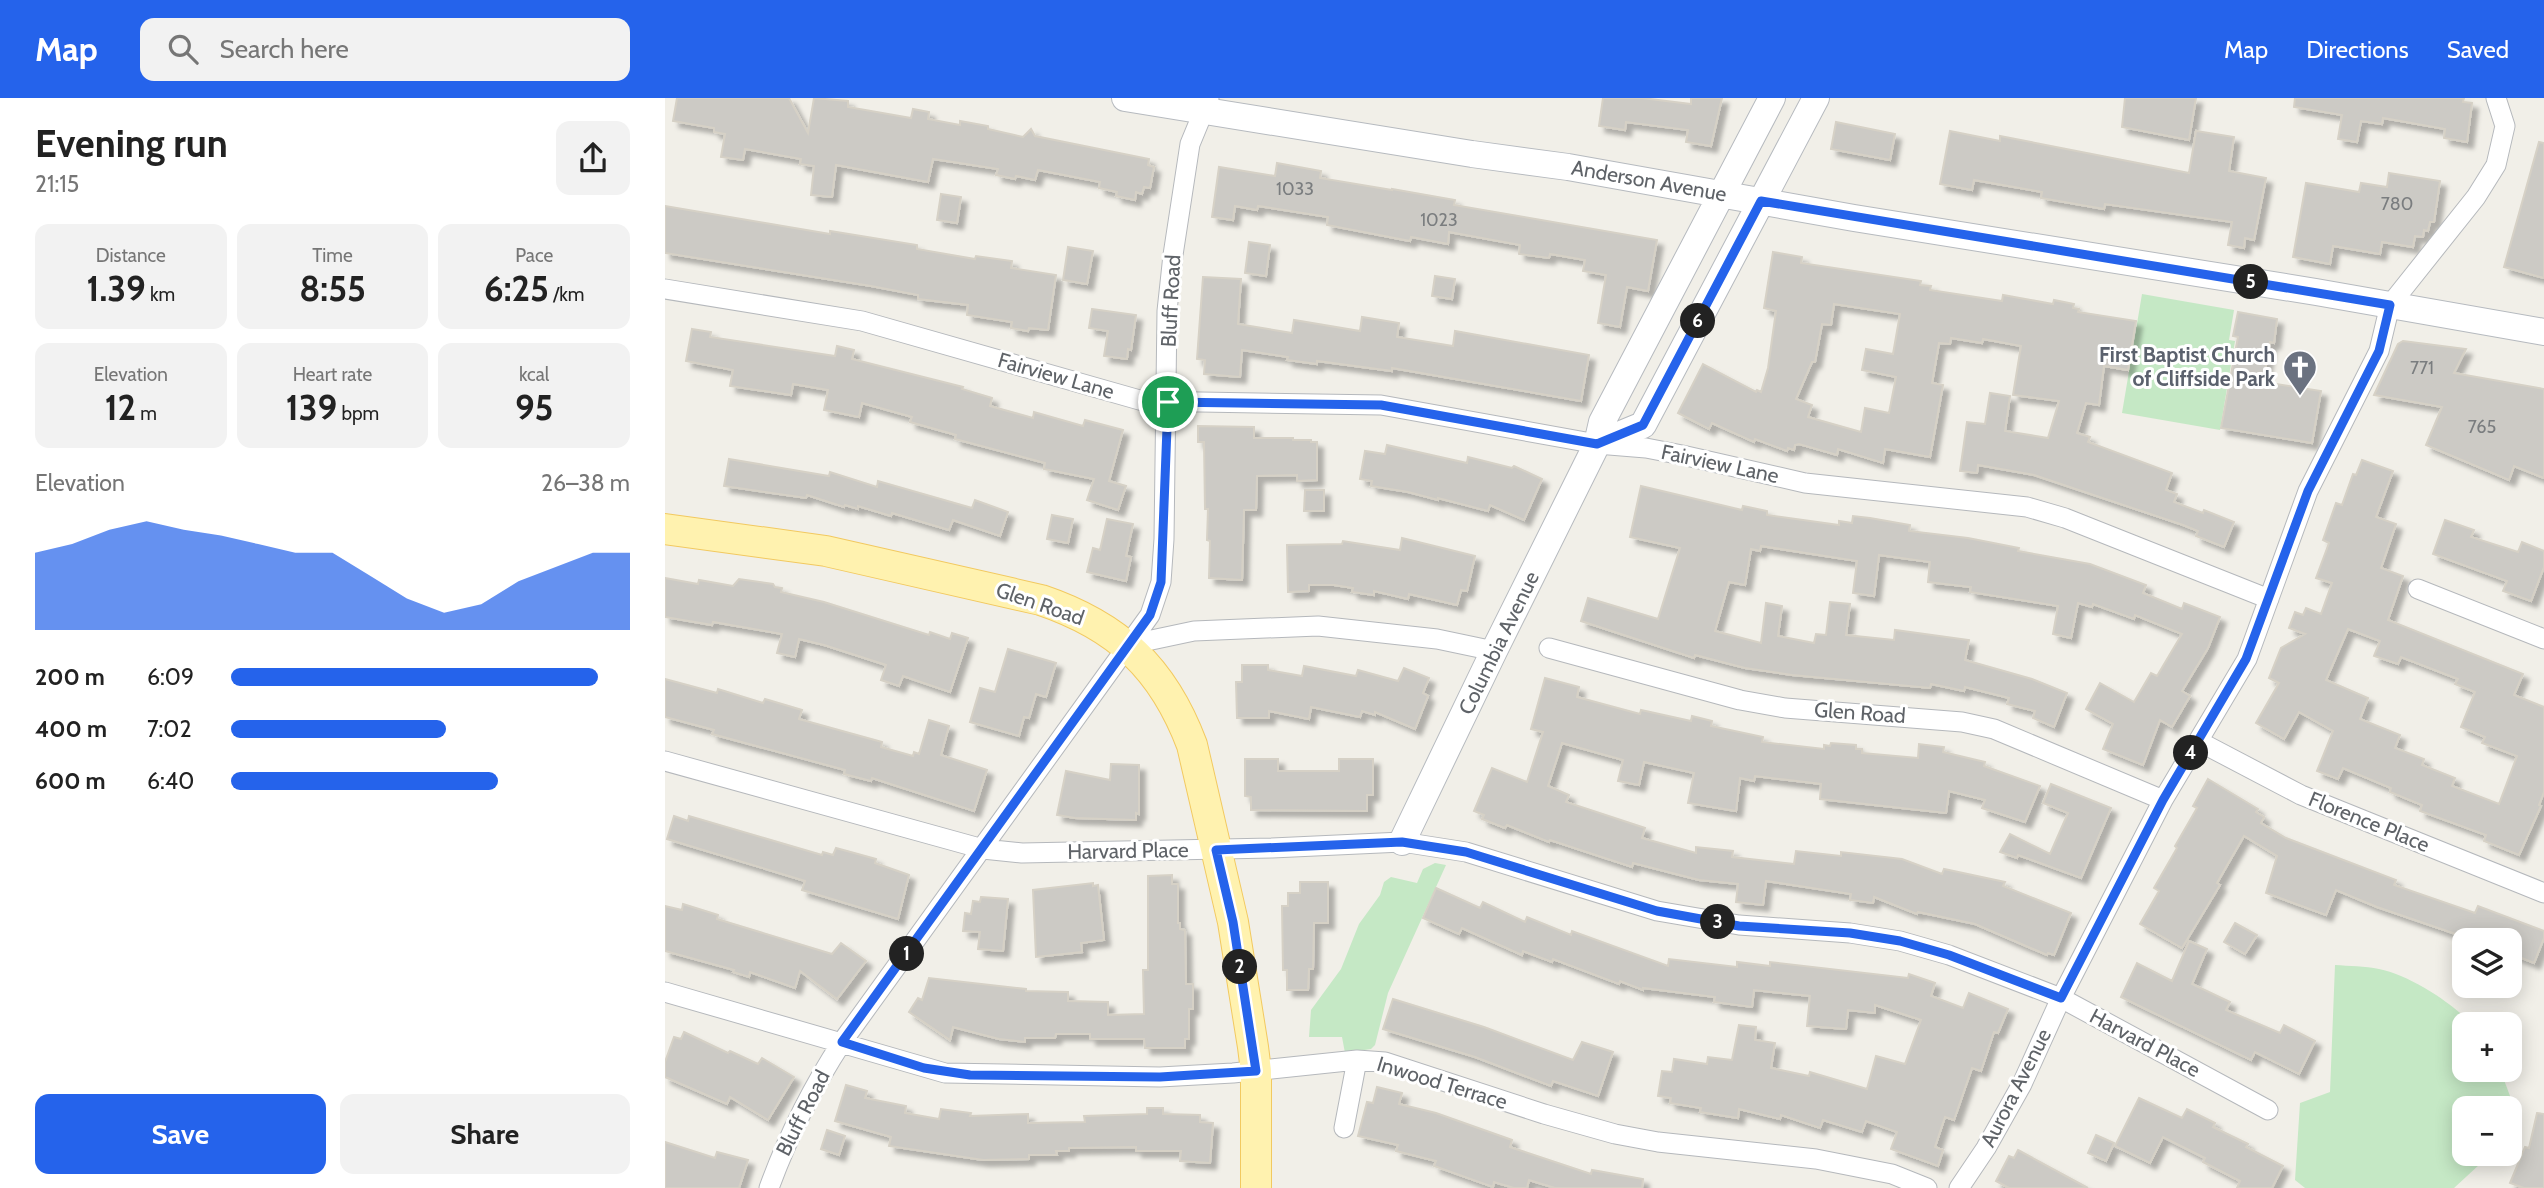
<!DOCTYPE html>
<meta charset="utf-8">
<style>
:root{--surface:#fff;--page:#f2f2f2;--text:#222;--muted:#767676;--accent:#2563eb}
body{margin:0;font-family:Cabin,sans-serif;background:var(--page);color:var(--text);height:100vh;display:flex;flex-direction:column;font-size:26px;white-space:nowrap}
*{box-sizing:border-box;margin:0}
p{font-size:23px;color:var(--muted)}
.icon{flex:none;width:38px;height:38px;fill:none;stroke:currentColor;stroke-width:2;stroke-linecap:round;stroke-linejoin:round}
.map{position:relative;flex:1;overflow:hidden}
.panel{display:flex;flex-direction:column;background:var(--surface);width:665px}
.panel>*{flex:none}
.tools{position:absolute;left:1787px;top:830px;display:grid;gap:14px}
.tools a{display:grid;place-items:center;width:70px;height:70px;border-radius:14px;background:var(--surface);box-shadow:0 4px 18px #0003;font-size:35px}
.pin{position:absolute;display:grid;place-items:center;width:60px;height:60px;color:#fff;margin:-30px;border:4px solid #fff;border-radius:50%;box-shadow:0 2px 7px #0007}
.km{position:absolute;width:35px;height:35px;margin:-18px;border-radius:50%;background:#222;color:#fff;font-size:19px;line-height:35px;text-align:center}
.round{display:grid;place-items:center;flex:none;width:74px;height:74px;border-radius:14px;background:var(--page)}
.headline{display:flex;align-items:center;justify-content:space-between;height:119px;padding:0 35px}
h1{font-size:38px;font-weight:700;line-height:52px}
.figures{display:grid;grid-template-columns:repeat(3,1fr);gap:10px;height:119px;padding:7px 35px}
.figures div{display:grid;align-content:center;border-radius:14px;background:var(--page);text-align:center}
.figures b{font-size:35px;font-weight:700}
.figures small{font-size:19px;font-weight:400}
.figures p{font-size:19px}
.chart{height:196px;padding:14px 35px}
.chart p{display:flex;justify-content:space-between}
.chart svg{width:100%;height:126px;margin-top:7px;fill:var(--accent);opacity:.7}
.cta{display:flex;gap:14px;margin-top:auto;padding:14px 35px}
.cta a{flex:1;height:80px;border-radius:14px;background:var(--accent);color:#fff;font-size:28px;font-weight:700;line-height:80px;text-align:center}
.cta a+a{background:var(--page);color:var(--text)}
ul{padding:0 35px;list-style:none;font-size:23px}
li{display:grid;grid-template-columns:112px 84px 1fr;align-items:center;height:52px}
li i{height:18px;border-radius:9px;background:var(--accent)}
header{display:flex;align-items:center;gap:42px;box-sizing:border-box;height:98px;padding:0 35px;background:var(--accent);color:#fff}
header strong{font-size:33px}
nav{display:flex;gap:38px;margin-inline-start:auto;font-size:24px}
.search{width:490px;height:63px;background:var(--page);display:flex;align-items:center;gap:18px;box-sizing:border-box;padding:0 24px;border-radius:14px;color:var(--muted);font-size:26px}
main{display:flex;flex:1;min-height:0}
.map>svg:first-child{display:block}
.green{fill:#c5e8c5}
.building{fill:#cccac5;stroke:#d6d1c6;stroke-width:2;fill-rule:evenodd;filter:url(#shadow)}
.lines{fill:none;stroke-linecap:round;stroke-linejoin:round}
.street-casing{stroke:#b5b8bc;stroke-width:21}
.secondary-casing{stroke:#b6babf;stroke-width:28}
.primary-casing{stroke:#f2c960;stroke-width:32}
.street{stroke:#fff;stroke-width:19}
.secondary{stroke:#fff;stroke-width:26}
.primary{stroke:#fff2af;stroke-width:30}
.route-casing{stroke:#fff;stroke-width:14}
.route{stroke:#2563eb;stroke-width:9}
.labels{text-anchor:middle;stroke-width:6;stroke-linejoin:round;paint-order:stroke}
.number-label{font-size:18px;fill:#7a7d7f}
.street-label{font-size:21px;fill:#5f6368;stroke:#fff}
.worship-label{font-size:21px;font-weight:bold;fill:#5b616d;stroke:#fff;text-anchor:end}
</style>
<header>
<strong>Map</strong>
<div class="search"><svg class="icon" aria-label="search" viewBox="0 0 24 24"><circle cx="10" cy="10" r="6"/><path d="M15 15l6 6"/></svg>Search here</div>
<nav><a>Map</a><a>Directions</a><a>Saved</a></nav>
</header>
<main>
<section class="panel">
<div class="headline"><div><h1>Evening run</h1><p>21:15</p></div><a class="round"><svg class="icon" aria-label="share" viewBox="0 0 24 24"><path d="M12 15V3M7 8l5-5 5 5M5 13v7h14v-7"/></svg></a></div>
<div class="figures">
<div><p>Distance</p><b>1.39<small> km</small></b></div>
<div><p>Time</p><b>8:55</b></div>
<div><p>Pace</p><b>6:25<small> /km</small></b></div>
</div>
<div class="figures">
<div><p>Elevation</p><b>12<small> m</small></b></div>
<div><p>Heart rate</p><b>139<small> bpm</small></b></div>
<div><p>kcal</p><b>95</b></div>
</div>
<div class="chart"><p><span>Elevation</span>26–38 m</p>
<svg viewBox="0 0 160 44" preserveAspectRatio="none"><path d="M0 44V17L10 14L20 9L30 6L40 9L50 11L60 14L70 17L80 17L90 25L100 33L110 38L120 35L130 27L140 22L150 17L160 17V44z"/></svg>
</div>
<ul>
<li><b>200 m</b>6:09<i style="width:92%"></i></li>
<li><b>400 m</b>7:02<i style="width:54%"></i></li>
<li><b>600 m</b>6:40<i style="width:67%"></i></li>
</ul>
<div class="cta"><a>Save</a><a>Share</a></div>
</section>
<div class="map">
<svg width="1879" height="1090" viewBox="0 0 1879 1090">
<defs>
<filter id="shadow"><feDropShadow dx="6" dy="6" stdDeviation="2" flood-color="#0004"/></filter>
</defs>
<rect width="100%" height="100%" fill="#f1efe8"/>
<!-- green -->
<path class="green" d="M1477,196L1569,212L1564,242L1570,243L1555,332L1457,315Z
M770,765L781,767L723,895L710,947L706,951L680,955L677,939H644L646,912L676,871L694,826L715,797L719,784L726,779L752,785L758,771Z
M1670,867C1684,868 1700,868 1714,871C1744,877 1786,904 1807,926H1799V971H1835L1845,998L1849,1035L1845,1039L1844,1010H1799V1055H1827L1789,1090H1640L1630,1082L1635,1005L1665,994Z"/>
<!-- building -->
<path class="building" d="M12,0H124L143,35L149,0L183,3V9L246,20L248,11L264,14L263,21L295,27V23L323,28V31L358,39L366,31L370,38L484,61L483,67L489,69L485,90L479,89L477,96L471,94L470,102L451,98L452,94L434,90L435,84L373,72L370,82L351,78L350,81L331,77L333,71L268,61L263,84L171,67L167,99L146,97L149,68L135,66L136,61L80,51L78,62L56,59L60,36L49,34V30L8,23Z
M938,0H977L1026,6V0H1057L1046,48L1021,44L1023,32L961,24L960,32L934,28Z
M1460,0H1531L1524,42L1457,29Z
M1630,0H1799L1798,4L1807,5L1802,44L1779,40L1780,31L1718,20L1717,26L1696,23L1692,44L1673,41L1677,17L1629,9Z
M1171,24L1230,36L1225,62L1166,51Z
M1285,33L1335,43V38L1524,75L1531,33L1569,39L1564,73L1601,80L1589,142L1580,140L1579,150L1563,147L1567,124L1440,106L1439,111L1376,100L1377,94L1309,82L1307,92L1275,86Z
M1874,44L1879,45V180L1839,169Z
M612,65L656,73L655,80L727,92V91L790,102L789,107L992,142L983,193L962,189L955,229L933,225L941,177L918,173L920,162L885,156L884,160L854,156L855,147L784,134L783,146L746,139L745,143L662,127L663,119L593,108L592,112L570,108L568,122L547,119L554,69L610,78Z
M1724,75L1775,83L1769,124H1765L1763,133L1759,132L1758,139L1750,138L1748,149L1717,144L1715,156L1668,148L1665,166L1628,159L1641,85L1694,94L1696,85L1722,89Z
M276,96L296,99L292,125L272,122Z
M0,108L165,136V133L252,147V151L310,161L311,158L347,163L346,170L391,177L383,232L364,230L363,233L346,230L347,224L302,217L303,207L253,201V197L206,188L0,155Z
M584,144L605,147L601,178L580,175Z
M403,149L428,153L422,186L398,182Z
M1108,154L1137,159L1136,165L1256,183L1255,187L1266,188L1265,192L1337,203L1338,197L1388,206L1389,202L1409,206L1408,210L1414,211L1413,214L1471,223L1463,272L1439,268L1434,307L1421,305L1412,335L1425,339L1423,344L1507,375L1501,392L1512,396L1509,404L1538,415L1539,412L1569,424L1559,449L1531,438L1533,433L1518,427L1369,377L1313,367L1312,375L1295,373L1302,324L1320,326L1325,295L1345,298L1340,333L1383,340L1394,303L1348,297L1356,248L1318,241L1317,245L1286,240L1285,246L1274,245L1267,285L1278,287L1265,359L1220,351L1218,365L1173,351L1172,357L1134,346L1130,347L1129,352L1123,350L1122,353L1090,341L1089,344L1047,325L1044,331L1013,315L1038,266L1091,294L1092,292L1096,294L1103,270L1111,213L1099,210ZM1169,206L1235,216L1228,256L1201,251L1197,272L1231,279L1224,315L1200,310L1196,334L1143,319L1147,307L1131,301L1147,264H1150L1157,226L1166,227Z
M770,178L790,181L787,201L767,198Z
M538,179L576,181L573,226L627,235L629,222L695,233L697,219L734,225L732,239L788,248L790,233L924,257L916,303L727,270V273L652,263V266L622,262L623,259L577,252L575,279L539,276L540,262L532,261Z
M427,211L471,217L466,252L463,251L462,261L439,258L443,233L424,230Z
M1573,214L1612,221L1609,245L1605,244L1598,284L1656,293L1647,345L1556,330L1573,239L1568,238Z
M27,231L46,234L45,239L170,258L172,248L189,252L187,261L298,289L297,291L327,300L325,308L368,320L369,314L418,328L420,322L458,332L444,383L461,388L453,412L422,402L429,381L379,371L380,365L290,341L291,337L245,324L247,319L197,305L194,319L159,312L163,292L128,286L126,297L65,288L68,272L21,263Z
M1738,243L1801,251L1789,275L1879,291V380L1849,368L1844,382L1761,347L1777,309L1709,297L1733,246Z
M533,328L589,329V340H628V342H646V344H652V382L632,383V377L592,378L591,412H579L577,482L544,480L545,443L542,442L543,411H540L539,344H533Z
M722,347L802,365L803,359L847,370L849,368L877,381L859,422L825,407L823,413L773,400V402L743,394L706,388L707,383L695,381L700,353L720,356Z
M64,361L164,378L165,374L212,389L213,383L307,410L310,402L343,414L335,438L288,422L284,432L227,415L226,418L193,408V411L180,407L179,409L142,397L141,400L59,388Z
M1697,362L1728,373L1711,419L1731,426L1716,470L1738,478L1723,522L1858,576L1849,597L1879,609V694L1874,707L1876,708L1854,757L1819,743L1821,737L1755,713L1757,707L1725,694L1726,690L1678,670L1673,681L1652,673L1668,633L1634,614L1619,641L1591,625L1614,585L1604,580L1616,550L1640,536L1624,530L1630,514L1638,517L1641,510L1656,516L1667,485L1651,480L1664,445L1658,442L1671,405L1677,407L1688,376L1691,377ZM1683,531L1715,543L1709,558L1733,566L1736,559L1793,581L1790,586L1810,594L1796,629L1820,639L1817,645L1852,658L1834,706L1787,688L1790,680L1757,667L1759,661L1730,650L1735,637L1695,621L1703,600L1661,582Z
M976,388L1077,412L1078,408L1102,413V417L1174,427V423L1187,425L1188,418L1205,420L1245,427L1244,433L1303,440L1354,450L1353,453L1425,466L1481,487L1478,495L1517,511L1519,505L1555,519L1543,550L1517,593L1525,598L1507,629L1495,622L1478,667L1438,651L1448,626L1421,611L1435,585L1469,604L1486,575L1492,578L1517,536L1470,517L1469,521L1428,506L1427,509L1413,505L1406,540L1388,536L1393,508L1305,494L1306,489L1263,484L1265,464L1214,457L1209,498L1188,495L1192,463L1096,448L1095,453L1086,451L1080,487L1064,484L1050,533L1096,545L1101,505L1117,508L1113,538L1149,545L1151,536L1161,537L1165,504L1185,506L1181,537L1229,542L1230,532L1304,542L1300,562L1367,581L1402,595L1389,629L1368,620L1370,613L1342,606L1344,600L1300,589L1299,593L1266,586L1265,590L1127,577L1080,570L1030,557L1029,560L916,523L923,500L993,521L1015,450L965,439Z
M640,392H659V413H639Z
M387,417L408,421L403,445L382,441Z
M442,421L468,426L461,458L466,459L461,483L422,474L428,450L435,452Z
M1780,422L1809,432L1806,439L1853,454L1857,444L1879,453V469L1866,503L1838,493L1842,483L1768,456Z
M737,440L810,458L802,493L796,492L792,507L744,496L743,501L709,493V497L687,494L688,490L669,487H644V493L623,494L622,447L677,446L678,443L735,452Z
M0,480L33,486L34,482L68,488L74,481L108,486L110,489L117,490L116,494L159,504L264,537L265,534L285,541L287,535L303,540L285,594L238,578L234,588L216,582L221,567L159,547L134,541L130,559L112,555L117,536L48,524L47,527L0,519Z
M343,551L391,565L381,599L371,596L364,620L359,619L354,638L305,624L315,590L330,594Z
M577,567H603V572L637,578L639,568L691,578L693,572L733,583L739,570L764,580L758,595L763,598L750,631L710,614V617L697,613L695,619L646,609L644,621L604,613V620H572L571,584H577Z
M880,580L914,589L912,599L975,616L976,612L1026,623L1027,618L1047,623L1046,628L1098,639L1097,644L1159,651V647L1165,648L1166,645L1191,647V651H1197V655L1253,660L1254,646L1279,649L1278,654L1320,664L1319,668L1375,688L1360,724L1317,710L1320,702L1284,693L1281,715L1155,701L1156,686L1090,678L1089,683L1075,680L1071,713L1023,705L1029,675L979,664L974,687L953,683L958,662L897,645L883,688L904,697L901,704L980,730L977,740L1031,755V749L1068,753L1067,759L1129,766L1131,753L1176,758V754L1237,761L1277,776L1279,771L1340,784L1338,788L1406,815L1389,857L1383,855L1382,857L1310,826L1253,814L1252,816L1209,799L1208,805L1185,802L1186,796L1101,783L1098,807L1071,804L1073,786L1034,782L968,765L967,769L885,742L884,744L842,727L840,730L817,721L819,717L809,713L827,670L862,684L878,634L866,631Z
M0,581L52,595L53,591L98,605L100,601L137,612L134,621L217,644L216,649L248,658L249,654L254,656L264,622L284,628L276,657L322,672L309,713L207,680L206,683L179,676L180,672L47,636L49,632L0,619Z
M580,661H613V673H674V661H708V697H702V713L586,712V699L580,698Z
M446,666L474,667V716L471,715V722L410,720L392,717L401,673L445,682Z
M1543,681L1593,711L1591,714L1599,719L1596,725L1621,740L1731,782L1729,787L1810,815L1813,808L1879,833V840L1869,865L1844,855V842H1808L1712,809L1671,792L1661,817L1601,795L1612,758L1579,738L1552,785L1555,787L1517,850L1475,826L1494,793L1489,790L1512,750L1510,748L1532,710L1528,708Z
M1386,686L1446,710L1416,780L1353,757L1352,760L1335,754L1345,736L1385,756L1403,715L1378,705Z
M9,718L23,723L24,718L157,757L158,754L168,757L171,750L211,761L210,765L244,777L233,821L137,792L140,783L2,741Z
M507,777V786H513V825H515V831L520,832L521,886H528V911H524V941H520V950H480L479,941H425V936H391L390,940H360V944L334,941L288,929L285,942L244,914L253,900L257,902L264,880L361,891V893L403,894V903L443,904V917L479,916L478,872H483V778Z
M635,784H663V825H649L648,871H644L643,892H622V872H618L617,808H623V795H635Z
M428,785V788L433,787L439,842L416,845L417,854L371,859L368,792Z
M771,790L815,810L818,804L860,824L862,819L906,837L907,833L1003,868L1004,861L1072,869V864L1105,868V864L1243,880L1244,876L1270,885L1266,898L1298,910L1304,895L1343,911L1333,935L1329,934L1316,973L1307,970L1289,1022L1280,1019L1270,1049L1278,1052L1273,1068L1226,1051L1232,1034L1201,1023L1197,1034L1158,1022L1155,1030L1116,1017L1115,1021L1074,1011L1073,1020L1035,1014L1036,1010L1005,1005L1006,1000L993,998L997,973L1007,974L1009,961L1042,966L1043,959L1067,962L1074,927L1091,929L1090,942L1110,945L1106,970L1144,978L1145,974L1202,991L1211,958L1240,966L1256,922L1210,907V915L1183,912L1181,931L1142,928L1145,898L1089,892L1087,909L1049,904L1050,899L978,890V892L955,883L954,886L888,861L887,864L858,853L857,857L797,830L794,836L758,820Z
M316,799L343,801L338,853L313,851L315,834L298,833L300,815L306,816L308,803L315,804Z
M18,806L53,817L52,821L167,856L176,845L201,863L172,901L135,873L130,890L85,874L84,879L68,874L69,872L0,853V808L17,812Z
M1570,825L1592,837L1580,856L1559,844Z
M1524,843L1542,851L1527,886L1565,904L1561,912L1615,935L1619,927L1650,943L1634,976L1590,954L1586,962L1456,899L1472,865L1507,883Z
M728,901L819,929L908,962L917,944L948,954L933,998L888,983L886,988L810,959L718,931Z
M19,934L63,955L65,953L93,966L97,960L129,979L103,1022L65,999L62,1006L0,979V964L9,939L16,941Z
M181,987L202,993L200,1000L241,1008L240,1015L274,1021L276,1011L306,1015L305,1018L363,1016V1025L420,1024L419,1018L482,1016V1010H498V1016L535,1017V1024L548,1025L545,1065L515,1063L516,1053H471V1049L404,1050V1053H391L392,1057H364V1061L318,1062L224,1048L226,1039L170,1023Z
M712,989L737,995L734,1006L771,1015L847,1042L845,1049L926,1076L927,1072L978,1081L977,1090H890L864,1082L862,1090H849L829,1084L828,1089L769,1068L771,1063L731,1053L733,1047L693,1038L702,1004L708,1005Z
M1474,1000L1517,1020L1522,1011L1550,1025L1548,1029L1583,1046L1581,1049L1618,1068L1607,1090H1572L1575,1083L1538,1064L1540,1060L1498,1039L1485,1065L1450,1048Z
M1872,1015L1879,1016V1090H1859L1845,1085L1860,1049L1864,1050Z
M162,1032L180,1038L174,1057L156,1051Z
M1431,1037L1449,1045L1441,1063L1423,1055Z
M0,1044L50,1060L52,1054L83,1062L74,1090H0Z
M1353,1052L1423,1090H1344L1331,1083L1344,1058L1349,1060Z"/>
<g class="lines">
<!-- street casing -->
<g class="street-casing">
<path id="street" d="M0,191L197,223L478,303L716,307L932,346L981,350L1017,357L1140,385L1362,409L1400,420L1604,501
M1753,491L1879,541
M463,547L529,533L653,528L772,541L829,553
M884,550L1075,602L1120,610L1297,624L1329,631L1498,702
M1533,643L1636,697L1879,795
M0,663L318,751L357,755L607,750L737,744L801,754L992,813L1074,827L1185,835L1235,843L1284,857L1396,900L1603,1012
M0,894L280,975L495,979L568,975L692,962L720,964L879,1016L950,1036L993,1044L1151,1061L1227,1076L1262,1090
M679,1030L692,962
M104,1090C123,1038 147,990 177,944L485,517L496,484L499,441L502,213L508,157L525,46L544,0
M1294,1090L1321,1050L1357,986L1396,900L1498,702L1582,561L1643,393L1714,253L1725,207L1811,99L1831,67L1840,28L1831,0"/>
</g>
<!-- secondary casing -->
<g class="secondary-casing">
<path id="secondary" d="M460,0L807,56L903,69L1189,120L1651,194L1879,234
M932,346L978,327L1151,0
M737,744L829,553L932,346L937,324L1107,0"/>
</g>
<!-- primary casing -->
<g class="primary-casing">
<path id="primary" d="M0,431L161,453L376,502C453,528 498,570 527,647L568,824L588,949L591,973V1090"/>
</g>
<!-- street -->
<use href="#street" class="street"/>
<!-- secondary -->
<use href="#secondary" class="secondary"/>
<!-- primary -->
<use href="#primary" class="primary"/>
</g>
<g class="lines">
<!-- route casing -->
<g class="route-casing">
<path id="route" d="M1096,103L1725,207L1714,253L1643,393L1581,561L1498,702L1396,900L1284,857L1235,843L1185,835L1074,828L992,813L801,754L737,744L551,752L568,824L591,973L495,979L305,977L259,970L177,944L485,517L496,484L503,304L716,307L932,346L978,327Z"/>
</g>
<!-- route -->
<use href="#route" class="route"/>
</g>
<!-- icons -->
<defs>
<g id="church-pin" transform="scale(1.75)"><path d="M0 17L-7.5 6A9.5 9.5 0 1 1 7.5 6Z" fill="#6b7280" stroke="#fff"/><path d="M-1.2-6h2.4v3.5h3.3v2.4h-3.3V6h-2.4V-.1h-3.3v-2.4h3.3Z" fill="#fff"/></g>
</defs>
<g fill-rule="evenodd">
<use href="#church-pin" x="1635" y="269"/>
</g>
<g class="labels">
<!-- number labels -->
<g class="number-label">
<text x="630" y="97">1033</text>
<text x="1732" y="112">780</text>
<text x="774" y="128">1023</text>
<text x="1757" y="276">771</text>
<text x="1817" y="335">765</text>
</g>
<!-- street labels -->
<g class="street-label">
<text transform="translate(984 83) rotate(10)" y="7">Anderson Avenue</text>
<text transform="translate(506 203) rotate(-87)" y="7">Bluff Road</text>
<text transform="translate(391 278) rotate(16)" y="7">Fairview Lane</text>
<text transform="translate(1055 366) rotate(12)" y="7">Fairview Lane</text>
<text transform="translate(375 506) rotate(19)" y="7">Glen Road</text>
<text transform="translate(834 545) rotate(-64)" y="7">Columbia Avenue</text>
<text transform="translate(1195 615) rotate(4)" y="7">Glen Road</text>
<text transform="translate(1704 724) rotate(22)" y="7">Florence Place</text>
<text transform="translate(463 753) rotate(-1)" y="7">Harvard Place</text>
<text transform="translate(1480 945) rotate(28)" y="7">Harvard Place</text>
<text transform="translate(777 985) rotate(17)" y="7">Inwood Terrace</text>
<text transform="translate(1351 990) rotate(-63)" y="7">Aurora Avenue</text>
<text transform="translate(138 1015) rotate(-63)" y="7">Bluff Road</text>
</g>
<!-- worship labels -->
<g class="worship-label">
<text x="1610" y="264">First Baptist Church<tspan x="1610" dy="24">of Cliffside Park</tspan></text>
</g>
</g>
</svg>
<div class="tools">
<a><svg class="icon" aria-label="layers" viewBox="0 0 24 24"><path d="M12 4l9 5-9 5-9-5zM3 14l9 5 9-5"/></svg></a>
<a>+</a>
<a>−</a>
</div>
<div class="pin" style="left:503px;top:304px;background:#1e9e55"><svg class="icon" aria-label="arrive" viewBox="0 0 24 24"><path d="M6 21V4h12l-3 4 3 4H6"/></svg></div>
<b class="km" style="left:242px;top:856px">1</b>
<b class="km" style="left:575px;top:869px">2</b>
<b class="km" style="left:1053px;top:824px">3</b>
<b class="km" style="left:1526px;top:655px">4</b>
<b class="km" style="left:1586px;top:184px">5</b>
<b class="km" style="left:1033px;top:223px">6</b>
</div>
</main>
